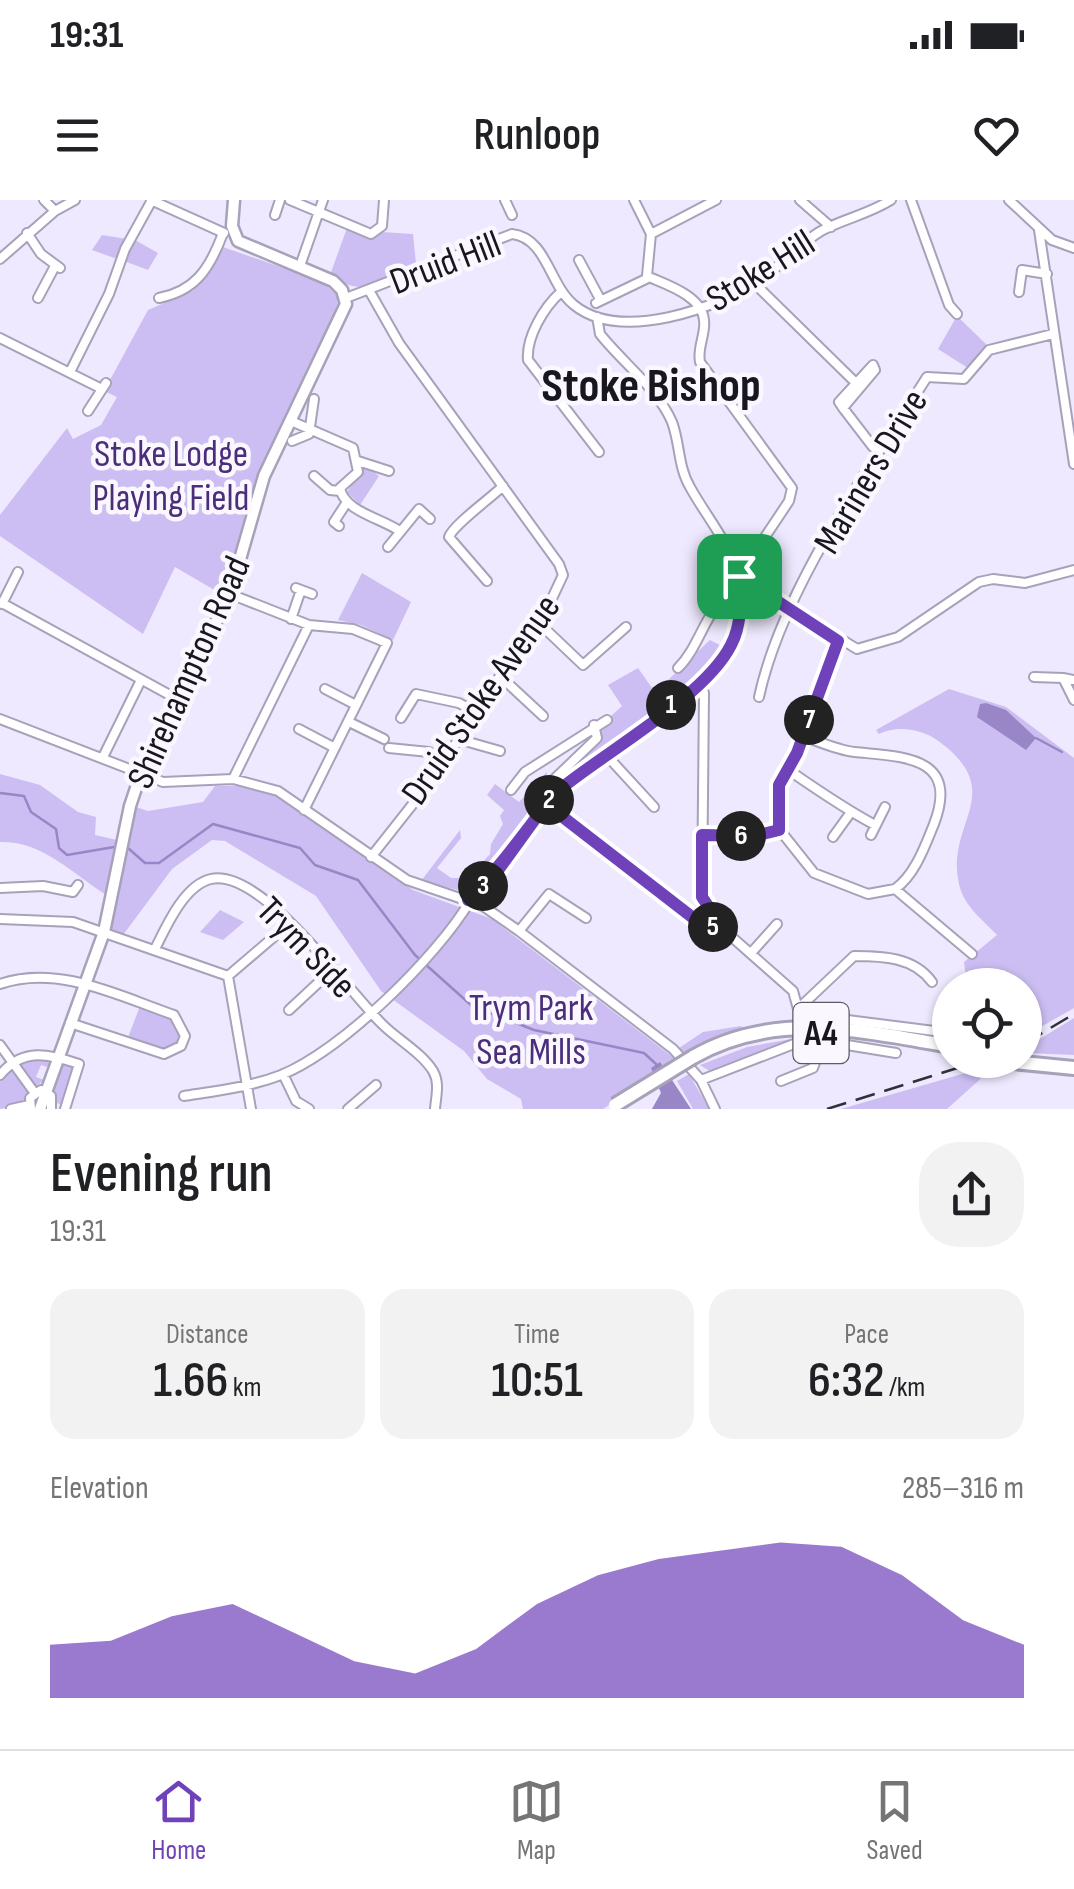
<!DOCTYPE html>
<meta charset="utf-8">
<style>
:root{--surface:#fff;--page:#f2f2f2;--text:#202124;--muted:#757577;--line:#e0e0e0;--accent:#6f42ba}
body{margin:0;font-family:"Sofia Sans Condensed",sans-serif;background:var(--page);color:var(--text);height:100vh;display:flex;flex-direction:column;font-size:38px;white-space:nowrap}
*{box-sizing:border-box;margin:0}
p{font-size:32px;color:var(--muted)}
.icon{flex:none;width:55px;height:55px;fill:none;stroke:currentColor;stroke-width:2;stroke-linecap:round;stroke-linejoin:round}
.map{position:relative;height:909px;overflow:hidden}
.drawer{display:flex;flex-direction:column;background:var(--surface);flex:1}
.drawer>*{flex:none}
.controls{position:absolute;left:932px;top:768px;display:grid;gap:20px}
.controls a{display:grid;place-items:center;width:110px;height:110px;border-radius:50%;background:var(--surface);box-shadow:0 2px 8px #0004;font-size:50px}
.pin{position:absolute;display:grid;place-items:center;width:85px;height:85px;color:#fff;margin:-42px;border-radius:20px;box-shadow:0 5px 15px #0006}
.km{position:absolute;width:50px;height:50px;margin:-25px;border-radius:50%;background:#222;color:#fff;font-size:28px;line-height:50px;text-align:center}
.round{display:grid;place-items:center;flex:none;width:105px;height:105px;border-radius:40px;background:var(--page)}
.summary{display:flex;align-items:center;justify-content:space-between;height:170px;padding:0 50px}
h1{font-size:55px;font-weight:600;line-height:75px}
.metrics{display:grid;grid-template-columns:repeat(3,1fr);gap:15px;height:170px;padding:10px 50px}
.metrics div{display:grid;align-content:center;border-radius:25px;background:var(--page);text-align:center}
.metrics b{font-size:50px;font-weight:600}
.metrics small{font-size:28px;font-weight:400}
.metrics p{font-size:28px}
.chart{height:280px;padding:20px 50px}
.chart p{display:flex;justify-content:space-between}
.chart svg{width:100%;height:180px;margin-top:10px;fill:var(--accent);opacity:.7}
.status{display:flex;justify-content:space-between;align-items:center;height:70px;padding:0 50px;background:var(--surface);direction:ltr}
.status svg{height:28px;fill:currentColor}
header{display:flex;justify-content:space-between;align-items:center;height:130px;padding:0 50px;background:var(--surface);font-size:45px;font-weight:600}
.tabs{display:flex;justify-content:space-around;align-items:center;height:140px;border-top:2px solid var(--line);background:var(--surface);font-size:28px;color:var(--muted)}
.tabs a{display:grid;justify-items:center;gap:5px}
.tabs .active{color:var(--accent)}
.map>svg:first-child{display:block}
.green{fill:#ccbef2}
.water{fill:#9886c6}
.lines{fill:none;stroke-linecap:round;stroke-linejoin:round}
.stream{stroke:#9886c6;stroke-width:2.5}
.minor-casing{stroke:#a7a1b9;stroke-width:12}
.major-casing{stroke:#a7a1b9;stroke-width:15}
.highway-casing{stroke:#a7a1b9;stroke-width:18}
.minor{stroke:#fff;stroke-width:8}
.major{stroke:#fff;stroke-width:10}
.highway{stroke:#fff;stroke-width:12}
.rail{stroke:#312f3a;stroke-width:2.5;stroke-dasharray:20 10;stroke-linecap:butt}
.highway-bridge-casing{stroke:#a7a1b9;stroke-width:18;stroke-linecap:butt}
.highway-bridge{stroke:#fff;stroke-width:12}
.route-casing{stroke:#fff;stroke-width:20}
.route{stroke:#6f42ba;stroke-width:12}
.labels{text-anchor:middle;stroke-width:9;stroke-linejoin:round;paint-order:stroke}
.shield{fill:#faf8fe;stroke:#5c5a62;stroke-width:2.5}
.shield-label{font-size:35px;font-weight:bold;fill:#18161f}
.street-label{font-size:38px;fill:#18161f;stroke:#faf8fe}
.park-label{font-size:38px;fill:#4a2e7b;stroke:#faf8fe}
.district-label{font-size:48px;font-weight:bold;fill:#18161f;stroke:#faf8fe}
</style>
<div class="status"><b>19:31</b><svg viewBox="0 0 49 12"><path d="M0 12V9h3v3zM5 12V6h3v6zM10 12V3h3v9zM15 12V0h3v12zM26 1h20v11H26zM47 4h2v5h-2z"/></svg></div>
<header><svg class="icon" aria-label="menu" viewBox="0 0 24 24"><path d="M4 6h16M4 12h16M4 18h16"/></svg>Runloop<svg class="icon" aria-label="heart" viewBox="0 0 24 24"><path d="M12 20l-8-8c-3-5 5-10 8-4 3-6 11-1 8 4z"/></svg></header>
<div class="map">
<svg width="1074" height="909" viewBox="0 0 1074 909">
<rect width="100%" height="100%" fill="#eee9fe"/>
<!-- green -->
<path class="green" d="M347,28L374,36L382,32L413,34L416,64C382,80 364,100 330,75Z
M102,35L127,39L117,59L92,50Z
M135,40L158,53L148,70L124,61Z
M220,46L321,81L337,95L338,109L267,255L223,395L175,367L143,434L0,336V315L67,228L73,239L101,225L117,197L104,191L148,110L194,90Z
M957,116L988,146L971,170L938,149Z
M364,265L379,276L360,305L347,292Z
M362,373L411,402L393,440L361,425L338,420Z
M710,440L724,447C693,483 598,575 554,584L600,536V526L622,506L608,485L638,468L652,488L667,481Z
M949,489L1006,507L1074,558V808L1025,836V785H967L964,762L997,735C980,717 962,705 958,679C948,621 1008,591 937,540C921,529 897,525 879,534L876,530Z
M547,572L546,596L480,685L470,691L469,677L490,654L491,644L503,624L500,616L504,610L487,595L495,584L519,602Z
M0,574L40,585L78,612L96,617L95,635L117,640L108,696C74,675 42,640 0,642Z
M215,586H252L272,593L413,690L492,719L678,861L665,869L691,909H652L661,893L654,876L603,909H523L521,899L487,879L464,851L381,791L316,696L225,641L212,640L172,669L123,735L110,730L136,607L148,611L203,602Z
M460,630L461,638L437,668L451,678H464L462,691L421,681Z
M220,710L244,722L223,740L200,732Z
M140,806L171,816L180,824L182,841L169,852L127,840Z
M1074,818V855L1025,853V848Z
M741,826L746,832L684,856L679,848L703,832Z
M797,838L711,872L700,865L747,847Z
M40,856L51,859L47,867L41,865L36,877L44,880L35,887L19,863Z
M63,861L76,865L64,906L57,903L52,892Z
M9,868L30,891L24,904L0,909V879Z
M976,870L986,874L947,909H841Z
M689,874L709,909H693L677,881Z"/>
<!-- water -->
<path class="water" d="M986,503L1006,510L1036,538L1026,550L977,517L980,504Z
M660,862L691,909H652L661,893L651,868Z"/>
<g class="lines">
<!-- stream -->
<path class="stream" d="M1036,538L1062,552
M0,593L24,596L31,612L56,629L59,648L67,655L120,646
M128,648L145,663H159L213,624L300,648L315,665L358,680L415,755L472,806L534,830L644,853L656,864"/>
<!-- minor casing -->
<g class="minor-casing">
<path id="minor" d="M44,0L55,11
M151,0L224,33
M290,0L371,34L382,26L384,0
M505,0L512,15
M634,0L651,34L647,76C664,84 702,95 704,120C706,134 697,147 700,162L792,288L789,301L739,376
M800,0L831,27
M911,0L949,105L957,114
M1009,0L1052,40L1074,48
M275,15L280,0
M1039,30L1074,264
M27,33L41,54L60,68
M651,34L716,0
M0,59L55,11L75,0
M579,60L600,99
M300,66L323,0
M754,83L858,185
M370,92L399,143L559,364L563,375L540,424L517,450L431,581L371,657
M561,92C544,107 526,137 528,160L599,252
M1019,92L1022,70L1047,74
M38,98L55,66
M159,98C194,91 209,71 223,33
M346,98L512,34C547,38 549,85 574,105C621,143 718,108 761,79C782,65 799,44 821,31C843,19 869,14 891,0
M596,103L648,78
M0,138L102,189
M70,172L109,94L125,49L152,0
M843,208L875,170L873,165L839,202L843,208L873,247
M88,211L106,183
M291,221L353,248L358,272L340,288C344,311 380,318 398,330
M292,241L309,234L314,199
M358,261L389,271
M314,276L330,290L340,291
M339,326L334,322L347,302
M388,347L419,309L430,319
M739,376L857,449L898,437L979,382L993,379L1025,383L1074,370
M487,381L449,337C453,325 491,298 503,286
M296,388L312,394
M230,394L309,425L353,429L387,443L304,610
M2,403L177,499
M2,404L18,372
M291,419L301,390
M540,424L583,465L626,427
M678,468C703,443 706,402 740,386
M500,476L543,516
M1034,477L1063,478
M1074,480L1063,478L1074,500
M698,481L704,493L702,697L725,731L793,791L803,827
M325,489L356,505
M759,497C782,390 868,270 927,177L964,179L989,150L1053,134
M401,518L416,494L459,503L475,512
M0,519L163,582L233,579L278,591L407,680L483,706L519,731L673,849L701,880L715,909
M349,522L384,539
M299,529L335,548
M803,536C820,542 837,550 855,552C903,557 960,556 934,624C925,646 915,675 895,689L868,694L814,673L779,629V585L797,553L838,441
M458,539L500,551
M389,548L429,552L444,560
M103,557L141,480
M609,558L654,607
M787,569C816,589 843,608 875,625
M233,579L309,425
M511,590L525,572L607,520
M552,597L547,586L597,538L594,525
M546,604L692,717L720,729
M702,635L754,636L779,629
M871,635L885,607
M833,637L851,612
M0,688L43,686L73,692L78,685
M895,689L972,754
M475,702C497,664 526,617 561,588C624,535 754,479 739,381C735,350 705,315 690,287C678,267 680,243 672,222C658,189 622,162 600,134L597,117
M0,719L73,722L228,776
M519,731L549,694L586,718
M155,749C166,727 184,685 211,679C262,668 348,791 382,824C398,840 422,853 433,871C440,883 436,896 435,909
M751,753L777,724
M228,776L251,909
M228,776L290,723
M0,784C58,764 119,796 174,815L185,836L181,846L164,854L70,823
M808,803L824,817L950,833
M798,809L854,756C883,756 914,757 932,782
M289,810L332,770
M0,845L34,892
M847,845L896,853
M283,874L296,901L309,909
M0,875C23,847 49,854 79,864L65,909
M701,880L799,842L840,848L846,835
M781,881L813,868L822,844
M184,896C216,891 250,887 281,875C341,851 437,757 470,701
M11,909L29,905
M31,909L30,898L41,890L51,896V909
M348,909L376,885"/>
</g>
<!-- major casing -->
<g class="major-casing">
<path id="major" d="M40,909L104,732L130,606L141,573L230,394L264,276L346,104L342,90L333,81L238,41L232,26L234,0"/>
</g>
<!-- highway casing -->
<g class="highway-casing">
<path id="highway" d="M693,857C774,810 864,831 950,846
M992,860L1074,868"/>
</g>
<!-- minor -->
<use href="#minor" class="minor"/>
<!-- major -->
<use href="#major" class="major"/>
<!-- highway -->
<use href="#highway" class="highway"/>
<!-- rail -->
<path class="rail" d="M1025,843L1074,814
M827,909L983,860"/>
<!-- highway-bridge casing -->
<g class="highway-bridge-casing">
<path id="highway-bridge" d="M615,905L693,857"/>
</g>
<!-- highway-bridge -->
<use href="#highway-bridge" class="highway-bridge"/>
</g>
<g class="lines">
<!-- route casing -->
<g class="route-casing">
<path id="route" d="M739,376C741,398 742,425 731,445C705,497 602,554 558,591L552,597C525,632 498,670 468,700L475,702L546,604L692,717L725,731L702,697V635L754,636L779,630V585L797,553L838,441L739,376"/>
</g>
<!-- route -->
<use href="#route" class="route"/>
</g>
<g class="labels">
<!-- shield labels -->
<rect class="shield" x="793.5" y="803" width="55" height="60" rx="8"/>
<g class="shield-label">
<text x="821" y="845">A4</text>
</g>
<!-- street labels -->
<g class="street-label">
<text transform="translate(445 62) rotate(-21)" y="13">Druid Hill</text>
<text transform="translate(760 70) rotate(-32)" y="13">Stoke Hill</text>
<text transform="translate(870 271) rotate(-59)" y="13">Mariners Drive</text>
<text transform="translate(188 472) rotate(-66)" y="13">Shirehampton Road</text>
<text transform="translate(480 499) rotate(-55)" y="13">Druid Stoke Avenue</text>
<text transform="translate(307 747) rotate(46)" y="13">Trym Side</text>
</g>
<!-- park labels -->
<g class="park-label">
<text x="171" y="266">Stoke Lodge<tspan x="171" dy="44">Playing Field</tspan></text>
<text x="531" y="820">Trym Park<tspan x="531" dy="44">Sea Mills</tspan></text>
</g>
<!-- district labels -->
<g class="district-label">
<text x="651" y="201">Stoke Bishop</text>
</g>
</g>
</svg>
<div class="controls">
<a><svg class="icon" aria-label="locate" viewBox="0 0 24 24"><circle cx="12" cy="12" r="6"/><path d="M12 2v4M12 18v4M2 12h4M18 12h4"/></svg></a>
</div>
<div class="pin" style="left:739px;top:376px;background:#1e9e55"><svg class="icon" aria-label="arrive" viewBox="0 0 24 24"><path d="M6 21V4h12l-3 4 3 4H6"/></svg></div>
<b class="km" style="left:671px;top:505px">1</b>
<b class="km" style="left:549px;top:600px">2</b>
<b class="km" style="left:483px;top:686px">3</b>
<b class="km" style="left:713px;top:727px">5</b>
<b class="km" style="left:741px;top:636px">6</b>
<b class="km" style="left:809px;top:520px">7</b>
</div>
<section class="drawer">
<div class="summary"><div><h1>Evening run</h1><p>19:31</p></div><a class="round"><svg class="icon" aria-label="share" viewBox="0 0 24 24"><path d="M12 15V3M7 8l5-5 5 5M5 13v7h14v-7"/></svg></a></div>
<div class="metrics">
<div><p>Distance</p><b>1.66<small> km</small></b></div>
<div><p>Time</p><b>10:51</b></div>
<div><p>Pace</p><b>6:32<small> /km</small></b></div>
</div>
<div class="chart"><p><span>Elevation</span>285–316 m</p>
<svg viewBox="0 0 160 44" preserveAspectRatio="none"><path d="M0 44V31L10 30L20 24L30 21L40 28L50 35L60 38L70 32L80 21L90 14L100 10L110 8L120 6L130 7L140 14L150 25L160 31V44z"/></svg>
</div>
</section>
<nav class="tabs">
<a class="active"><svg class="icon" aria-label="home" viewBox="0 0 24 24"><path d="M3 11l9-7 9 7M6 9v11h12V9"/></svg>Home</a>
<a><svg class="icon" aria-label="map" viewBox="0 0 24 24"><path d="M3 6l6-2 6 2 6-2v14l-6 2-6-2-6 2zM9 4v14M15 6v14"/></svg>Map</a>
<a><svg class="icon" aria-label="saved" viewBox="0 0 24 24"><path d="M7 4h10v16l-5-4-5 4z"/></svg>Saved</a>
</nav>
